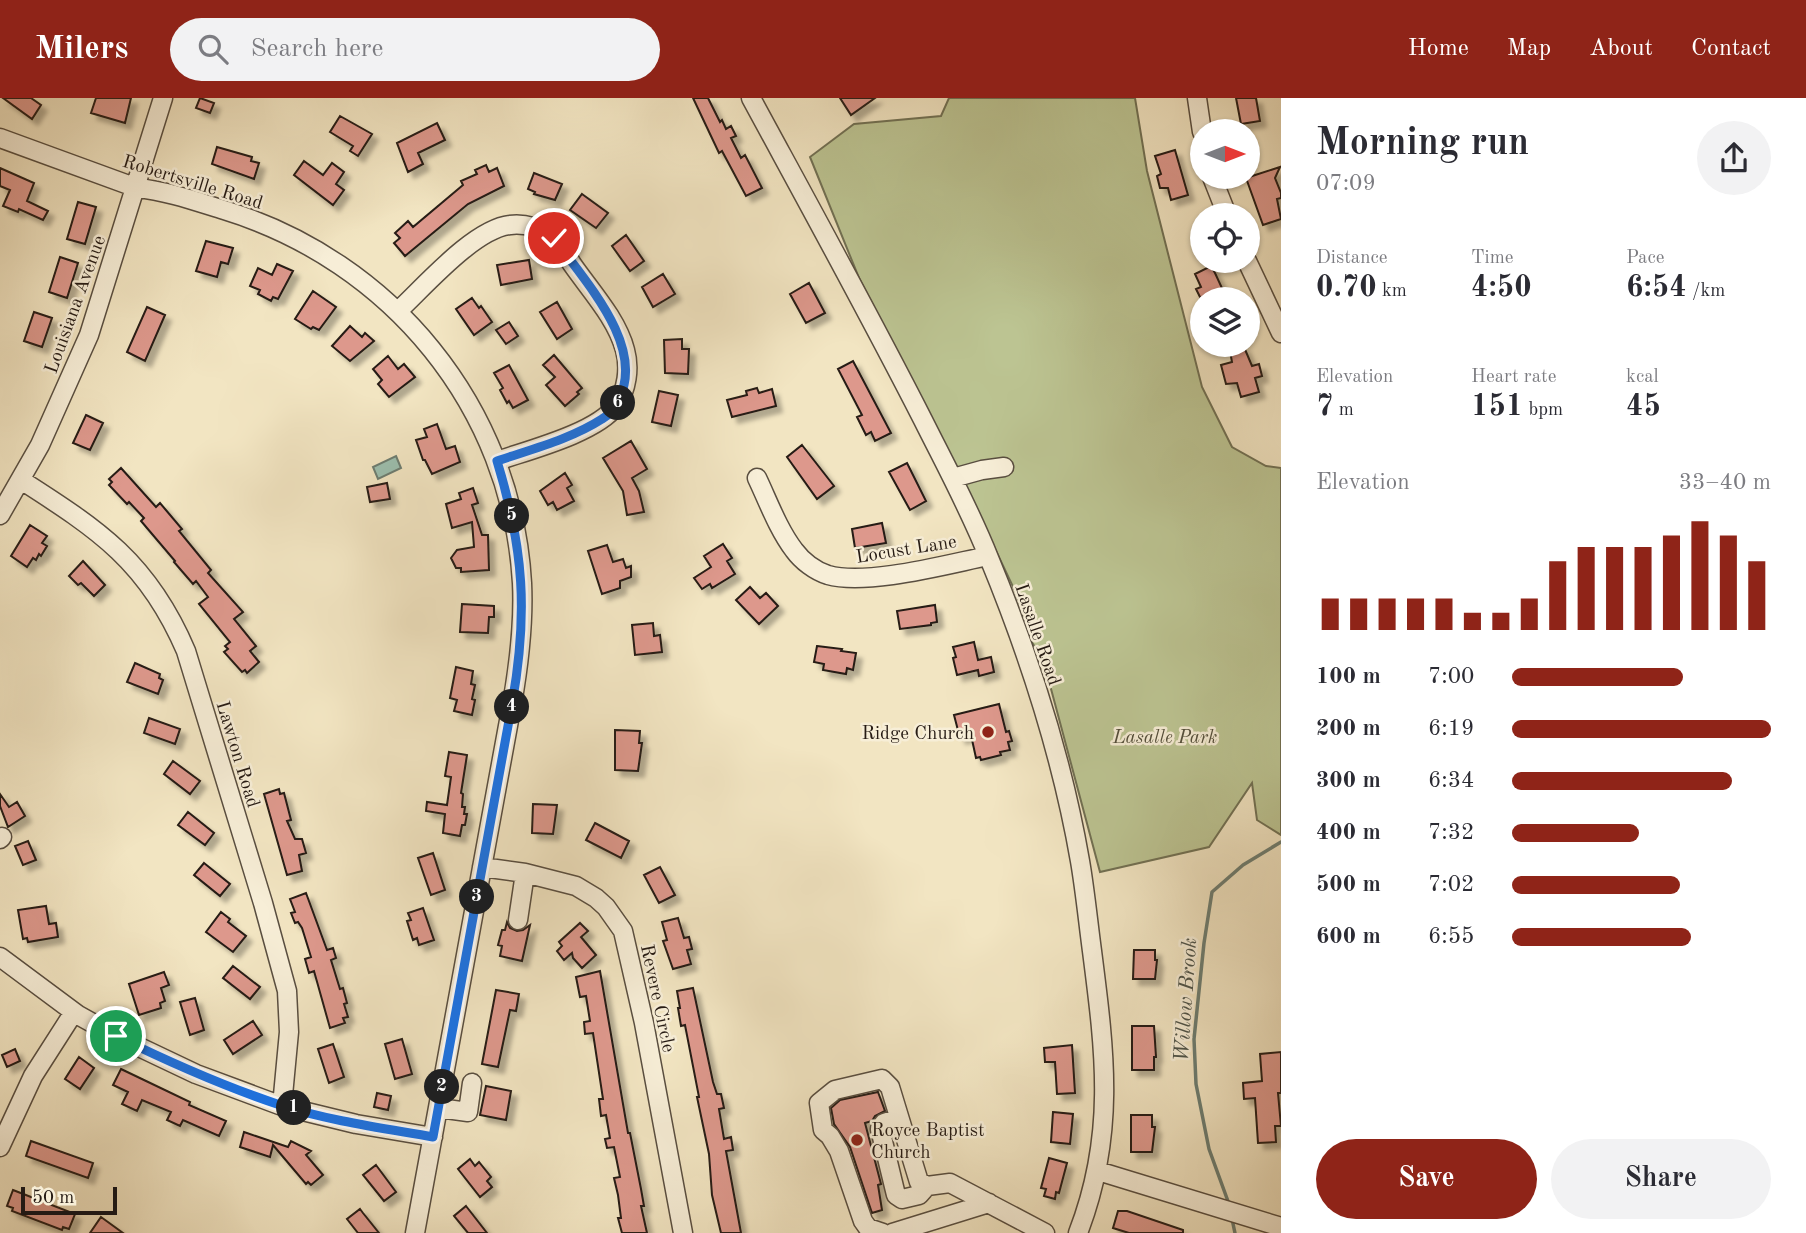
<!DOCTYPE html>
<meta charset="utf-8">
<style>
:root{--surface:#fff;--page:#f2f2f3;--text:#2b2b33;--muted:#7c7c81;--accent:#8f2418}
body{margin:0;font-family:"Old Standard TT",serif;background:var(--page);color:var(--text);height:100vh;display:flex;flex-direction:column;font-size:26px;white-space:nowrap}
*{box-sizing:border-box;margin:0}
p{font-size:23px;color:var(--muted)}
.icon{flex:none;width:38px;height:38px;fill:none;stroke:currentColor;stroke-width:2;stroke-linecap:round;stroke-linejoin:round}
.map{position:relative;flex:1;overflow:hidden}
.details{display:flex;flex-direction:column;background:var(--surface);width:525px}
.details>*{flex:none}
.needle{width:46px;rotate:90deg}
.controls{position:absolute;left:1190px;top:21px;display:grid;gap:14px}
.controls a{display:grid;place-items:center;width:70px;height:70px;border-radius:50%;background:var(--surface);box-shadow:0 2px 5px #0004;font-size:35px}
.scale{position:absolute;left:21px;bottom:18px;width:96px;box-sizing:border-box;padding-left:7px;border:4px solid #261b14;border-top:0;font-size:19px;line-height:24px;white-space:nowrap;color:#261b14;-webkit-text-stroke:5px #f7eed7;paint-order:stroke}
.pin{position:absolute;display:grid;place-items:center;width:60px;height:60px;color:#fff;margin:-30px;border:4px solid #fff;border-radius:50%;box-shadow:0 2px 7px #0007}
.km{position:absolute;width:35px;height:35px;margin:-18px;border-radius:50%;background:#222;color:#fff;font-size:19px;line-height:35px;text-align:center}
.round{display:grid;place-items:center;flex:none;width:74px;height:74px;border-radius:37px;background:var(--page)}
.summary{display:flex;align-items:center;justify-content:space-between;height:119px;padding:0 35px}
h1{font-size:38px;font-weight:700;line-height:52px}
.metrics{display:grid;grid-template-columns:repeat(3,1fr);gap:10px;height:119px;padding:7px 35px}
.metrics div{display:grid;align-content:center}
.metrics b{font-size:30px;font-weight:700}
.metrics small{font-size:19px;font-weight:400}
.metrics p{font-size:19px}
.chart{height:196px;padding:14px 35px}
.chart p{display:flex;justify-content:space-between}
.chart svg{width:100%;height:126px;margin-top:7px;stroke:var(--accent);stroke-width:6}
.primary-button{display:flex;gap:14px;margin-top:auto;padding:14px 35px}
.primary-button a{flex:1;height:80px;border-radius:42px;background:var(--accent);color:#fff;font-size:28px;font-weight:700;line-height:80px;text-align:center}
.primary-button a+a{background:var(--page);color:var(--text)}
ul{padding:0 35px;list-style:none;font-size:23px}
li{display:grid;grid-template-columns:112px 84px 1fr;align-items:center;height:52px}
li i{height:18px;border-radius:9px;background:var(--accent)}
header{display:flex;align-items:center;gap:42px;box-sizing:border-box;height:98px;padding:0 35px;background:var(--accent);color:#fff}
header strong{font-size:33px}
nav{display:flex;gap:38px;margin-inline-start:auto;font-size:24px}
.search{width:490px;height:63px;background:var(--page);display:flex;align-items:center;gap:18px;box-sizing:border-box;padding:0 24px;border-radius:38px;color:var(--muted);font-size:26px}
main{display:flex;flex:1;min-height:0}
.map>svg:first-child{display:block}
.green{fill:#bcc492;stroke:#717053;stroke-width:2}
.water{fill:#9cbfaf;stroke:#6d7d71;stroke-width:2}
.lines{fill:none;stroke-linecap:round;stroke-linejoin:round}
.stream{stroke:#6d7d71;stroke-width:3.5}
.building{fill:#dd988c;stroke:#261b14;stroke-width:2;filter:url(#shadow)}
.minor-casing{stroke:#594e40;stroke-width:21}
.minor{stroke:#f7eed7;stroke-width:18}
.route-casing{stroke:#fff;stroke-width:14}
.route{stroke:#1a73e8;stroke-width:9}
.poi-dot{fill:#8f2418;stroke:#f7eed7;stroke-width:2.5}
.labels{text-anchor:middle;stroke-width:5;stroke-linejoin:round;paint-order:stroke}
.street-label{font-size:19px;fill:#261b14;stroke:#f7eed7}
.poi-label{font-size:19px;fill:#261b14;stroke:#f7eed7;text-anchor:end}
.park-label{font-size:19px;font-style:italic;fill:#534e3a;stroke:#f7eed7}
.water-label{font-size:21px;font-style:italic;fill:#4f544a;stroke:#f7eed7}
</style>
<header>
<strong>Milers</strong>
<div class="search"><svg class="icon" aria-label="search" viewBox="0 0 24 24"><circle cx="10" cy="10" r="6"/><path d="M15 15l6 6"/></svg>Search here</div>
<nav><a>Home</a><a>Map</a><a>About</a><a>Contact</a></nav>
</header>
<main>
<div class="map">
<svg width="1281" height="1135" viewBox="0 0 1281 1135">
<defs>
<filter id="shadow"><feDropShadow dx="6" dy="6" stdDeviation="2" flood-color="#0004"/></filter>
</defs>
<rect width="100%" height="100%" fill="#f2e5c2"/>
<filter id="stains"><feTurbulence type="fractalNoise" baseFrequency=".00286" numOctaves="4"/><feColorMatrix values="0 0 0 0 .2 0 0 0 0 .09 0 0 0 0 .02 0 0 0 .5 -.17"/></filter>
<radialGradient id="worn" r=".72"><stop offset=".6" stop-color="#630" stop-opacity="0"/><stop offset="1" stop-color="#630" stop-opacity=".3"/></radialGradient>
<!-- green -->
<path class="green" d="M949,0H1135L1147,73L1202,289L1232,349L1266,368L1281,370V737L1257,722L1252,685L1209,749L1100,774L1043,561L1031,543L1016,495L963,383L859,180L810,59L854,26L941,18Z"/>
<!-- water -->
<path class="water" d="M396,358L401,370L378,381L373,369Z"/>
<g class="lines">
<!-- stream -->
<path class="stream" d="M1229,1106L1209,1051L1196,986L1194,941L1204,845L1212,794L1243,767L1281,744
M1232,1121L1235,1135"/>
</g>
<!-- building -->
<path class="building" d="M3,0H31L41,7L32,21Z
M96,0H131L125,25L91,15Z
M200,0L214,5L210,15L196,10Z
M693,0H708L720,24L722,22L726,31L731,28L736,38L731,40L741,60L745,57L762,90L746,98L722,53L719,55Z
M840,0H875L851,17Z
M1236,0H1256L1260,23L1241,26Z
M340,18L372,36L358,58L350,53L353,48L330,34Z
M437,25L445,42L418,55L423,66L408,74L397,45Z
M217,49L252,59L251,63L259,65L254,81L212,66Z
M1175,52L1188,97L1171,102L1168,90H1160L1157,78L1161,76L1155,58Z
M304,63L323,77L332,65L344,74L336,86L344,92L333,107L294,77Z
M486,67L489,74L497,70L504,88L468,106L405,158L394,145L400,140L395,135L408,123L413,129L463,87L461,83L477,76L475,72Z
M1280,69L1275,80L1281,95V100L1277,101L1281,121L1263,127L1246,80Z
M0,70L34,85L27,103L48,113L43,122L19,111L18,114L3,108L10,92L0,88Z
M534,75L562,86L555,102L534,96L535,94L528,91Z
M582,96L608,115L596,130L570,112Z
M78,104L96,109L85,146L67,141Z
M626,137L644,163L630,173L612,148Z
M206,143L233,150L228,166L221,164L217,179L196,173Z
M60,159L78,165L67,200L49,194Z
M529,162L532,181L501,187L497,167Z
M277,166L293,173L278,201L273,199L271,203L258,196L260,192L250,188L258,170L272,177Z
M1211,168L1215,175L1227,201H1201L1196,191L1201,189L1195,176Z
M663,176L675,196L653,209L642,189Z
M809,185L825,215L806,225L790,196Z
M313,193L336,209L319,232L313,229L311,231L295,221Z
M472,200L479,210L481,208L492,224L474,237L456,211Z
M557,204L572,231L557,241L540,214Z
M147,209L165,217L145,263L127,254Z
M34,214L52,220L42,249L24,243Z
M509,224L518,238L506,246L496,232Z
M350,228L362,239L365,235L374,243L350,263L332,248Z
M682,241V251H689L688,276L665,275L664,242Z
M1244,249L1252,268L1259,266L1262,278L1255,280L1259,294L1241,299L1237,285L1226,286L1221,267L1232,264L1230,253Z
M554,257L582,290L577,294L579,296L565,308L546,287L555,279L543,267Z
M388,258L398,271L404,266L415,279L389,299L378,286L382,282L373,271Z
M853,263L891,335L875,343L871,334L866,337L857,319L862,317L838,271Z
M509,267L528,302L513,310L509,303L507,305L500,292L503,290L494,275Z
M757,290L759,295L772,291L776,308L732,319L727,302L747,297L746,293Z
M659,293L678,297L671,328L652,324Z
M86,317L103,325L90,352L73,345Z
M437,326L446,351L455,348L460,364L432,376L425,362H423L416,342L427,339L424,331Z
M631,343L647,371L632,380L639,393L644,414L627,417L623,393L603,360Z
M802,347L834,388L817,401L787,359Z
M907,365L926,403L910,412L889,374Z
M121,370L156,409L160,405L182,431L179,433L211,472L208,475L243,514L234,521L256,548L250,553L259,564L247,575L245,572L242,574L224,554L228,551L225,548L230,544L199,506L208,499L196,483L193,486L174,464L175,463L141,423L144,420L129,404L127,406L109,387L112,384L109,381Z
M565,375L572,387L567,390L574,403L557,412L553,404L548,407L540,393Z
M387,385L390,401L370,404L367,389Z
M473,390L478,405L472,407L482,437H488L489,472L461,474V470H456L451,460L457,452L474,449L472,424L452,430L446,406L461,401L459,395Z
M882,425L886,445L855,450L852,431Z
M30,427L47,438L42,445L47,448L41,458L39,456L36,462L33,460L27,469L11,458Z
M723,446L732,460L727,463L735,476L712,490L710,486L702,491L694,480L711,469L704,458Z
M607,447L613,464L623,461L626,470L631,468V479L620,483V490L602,496L588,453Z
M83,463L105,487L94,498L81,485L78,487L69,478Z
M750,489L760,500L766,495L778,508L759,526L736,502Z
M462,506L494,508V519H489L488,535L460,534Z
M935,507L937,524L931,525V527L900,531L897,513Z
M653,525L654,538L660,537L662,554L635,557L632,527Z
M974,544L978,562L991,559L994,574L979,578L978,572L957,577L953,560L956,559L953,549Z
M817,548L842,551L841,553L856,555L853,572L847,570L846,576L823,572L824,566L814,564Z
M135,565L160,576L159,580L163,582L158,596L127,584Z
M456,569L473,573L471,586L475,587L472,601L475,602L472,617L454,613L457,602L450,600Z
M999,606L1006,634L1009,633L1012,643L1008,644L1010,652L1000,654L1001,657L981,662L980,659L976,660L971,637L960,640L954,617Z
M149,620L180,631L175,646L144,635Z
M615,632L640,633L639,645H642L638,673L615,672Z
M449,654L467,657L461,695L463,696L462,709H465L464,716H467L465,727H462L460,738L443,735L445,716L426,713L427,704L447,707L451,679L445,678Z
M173,663L200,683L190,696L164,676Z
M279,691L280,696L284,695L291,722L287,723L295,741H302L306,755L299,757L302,773L287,777L264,696Z
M0,696L9,709L17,704L25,718L8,729L0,708Z
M533,706L557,707L553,736L532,735Z
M188,714L214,735L205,747L178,727Z
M595,725L629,743L621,760L586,742Z
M28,743L36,762L23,767L15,748Z
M433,755L445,792L431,797L418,760Z
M204,765L230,786L220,798L194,777Z
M660,769L675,797L659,805L644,777Z
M306,795L327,852L333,850L336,860L331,862L340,891L343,890L347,905L344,906L348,919L343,920L345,925L330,930L314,873L309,875L305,861L311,859L302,830L298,824L295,825L291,815L295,814L290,801Z
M46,808L49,826L56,825L58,839L28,844L27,840L23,841L18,812Z
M423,810L434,842L419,847L417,840L413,842L407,823L411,822L408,815Z
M221,814L230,821L228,824L246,838L233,854L206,834Z
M678,820L684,840L689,839L692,851L687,852L691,866L673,871L663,843L667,842L662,824Z
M507,824L510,830L517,833L523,832L530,827L522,863L500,858L502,848L498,847L502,832H505Z
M580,825L588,833L581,839L596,857L582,870L573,860L572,855L564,862L557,853L562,848L559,844Z
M1134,852H1155V862H1157L1155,881H1133Z
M233,868L260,889L250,901L223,880Z
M600,873L628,1035H630L641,1091L644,1108H641L647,1135H622L618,1120H621L618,1097L614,1080L620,1079L614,1049L607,1050L605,1041L610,1040L606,1017L601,1018L599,1001H603L593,935L585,936L584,924L590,923L586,898L580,899L576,879Z
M164,874L169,887L161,890L165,903L160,905L161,910L139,917L129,886Z
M693,890L713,984L717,996H721L724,1010L719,1011L724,1041L731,1039L733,1052L726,1053L741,1135H721L712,1097L709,1056L697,999H699L685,927L681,928L678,910H680L677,893Z
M496,892L519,896L516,913L510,912L498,969L482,966Z
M195,900L204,932L190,937L180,904Z
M253,923L262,937L233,956L224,942Z
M1132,928H1154L1156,959H1154V972H1132Z
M402,941L412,976L395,981L385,946Z
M333,946L344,979L329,985L318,951Z
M1072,947L1075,995L1057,996L1055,964H1045L1044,950Z
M15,951L20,963L7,969L2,957Z
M1281,954V995H1278L1281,1028H1275L1276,1044L1258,1045L1255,1000L1244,1001L1243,985L1262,983L1260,956Z
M79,959L94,970L80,991L65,981Z
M121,971L190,1004L189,1007L226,1023L219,1038L183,1022L180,1028L167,1022L171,1014L142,1002L137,1013L122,1006L128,994L113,987Z
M486,988L511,993L506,1022L480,1017Z
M878,994L885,1013L875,1018L872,1023L865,1025L881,1086L878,1087L882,1112L872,1115L850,1049L834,1026L831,1010L840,1002Z
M377,995L391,998L388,1012L374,1009Z
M1053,1014L1073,1016L1070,1046L1051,1044Z
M1131,1017H1152V1029H1155L1152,1054H1131Z
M244,1034L288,1049L291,1043L311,1053L306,1057L323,1077L311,1087L308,1084L306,1086L273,1047L270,1059L240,1049Z
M31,1043L93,1065L88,1080L26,1058Z
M1049,1060L1067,1065L1059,1095L1056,1094L1055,1101L1044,1098L1046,1091L1041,1090Z
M470,1061L475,1068L479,1064L491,1079L487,1083L492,1089L480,1099L458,1071Z
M376,1067L396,1094L384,1103L363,1077Z
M13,1092L75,1116L69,1131L63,1129L62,1132L12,1113L13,1110L7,1108Z
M466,1108L487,1135H468L454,1118Z
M360,1111L363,1115L379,1135H358L347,1121Z
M1118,1113H1127L1183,1132V1135H1129L1113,1130Z
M101,1119L123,1135H90Z"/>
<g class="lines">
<!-- minor casing -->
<g class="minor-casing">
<path id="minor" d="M751,0C809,107 868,214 923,322C946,368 970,412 989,460C1029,557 1062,659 1080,763C1085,792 1088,823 1092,853C1105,954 1116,1037 1078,1135
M1197,0L1202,34
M0,40L137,90C167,93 195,103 224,112C391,163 512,309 522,485C524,526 519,566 512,606L415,1135
M1212,79L1227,117
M1247,163L1281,235
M398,213C425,188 474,131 510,127C524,125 543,130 554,140C561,147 567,158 572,166C590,192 617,221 625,252C630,270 627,292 616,308C596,335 529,352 497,363
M757,380C768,403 778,431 794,452C802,463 815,473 828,477C867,488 948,466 988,458
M953,380L982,372L1004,369
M21,382C99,432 148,464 186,553L263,805L287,893L289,934L282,1008
M0,417L40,347L89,237L163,0
M0,741L2,739
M482,769L525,775L576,788L596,800L606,809L623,833L644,925L683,1135
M518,822L525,775
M0,859L78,917L116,938L196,976L282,1008L356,1026L433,1039
M439,1010L468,1014L472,985
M899,1020L884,1025L880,1031L896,1097L902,1101L919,1097L927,1088
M0,1049L33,978L74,914
M1098,1073L1281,1129
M883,1135L868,1130L863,1123L839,1053L830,1038L823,1032L819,1005L835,992L882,981L890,989L919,1084L927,1088L950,1085L1045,1135
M892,1135L989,1105"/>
</g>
<!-- minor -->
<use href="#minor" class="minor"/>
</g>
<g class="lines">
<!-- route casing -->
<g class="route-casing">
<path id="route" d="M116,938C169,964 223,988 280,1007C330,1023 382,1030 433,1039L512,606C528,516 524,451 497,363C532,351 571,341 602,321C609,317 616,309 619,301C646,247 584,183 554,140"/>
</g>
<!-- route -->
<use href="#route" class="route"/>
</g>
<!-- markers -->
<g class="poi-dot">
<circle cx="988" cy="634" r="7"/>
<circle cx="857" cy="1042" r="7"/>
</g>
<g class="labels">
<!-- street labels -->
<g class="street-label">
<text transform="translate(193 83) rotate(17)" y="7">Robertsville Road</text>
<text transform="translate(74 206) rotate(-70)" y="7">Louisiana Avenue</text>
<text transform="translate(906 450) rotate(-9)" y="7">Locust Lane</text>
<text transform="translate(1039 536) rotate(71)" y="7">Lasalle Road</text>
<text transform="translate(239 656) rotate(73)" y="7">Lawton Road</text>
<text transform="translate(659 900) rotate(78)" y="7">Revere Circle</text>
</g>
<!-- poi labels -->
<g class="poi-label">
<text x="974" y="641">Ridge Church</text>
<text x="871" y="1038" text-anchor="start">Royce Baptist<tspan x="871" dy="22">Church</tspan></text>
</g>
<!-- park labels -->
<g class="park-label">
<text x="1165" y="645">Lasalle Park</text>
</g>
<!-- water labels -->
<g class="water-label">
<text transform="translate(1185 902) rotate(-86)" y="7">Willow Brook</text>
</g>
</g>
<rect width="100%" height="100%" filter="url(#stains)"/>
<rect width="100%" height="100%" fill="url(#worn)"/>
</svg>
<div class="controls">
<a><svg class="needle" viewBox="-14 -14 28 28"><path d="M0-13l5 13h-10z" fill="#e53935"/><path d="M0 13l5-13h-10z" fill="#7c7c81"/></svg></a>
<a><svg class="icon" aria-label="locate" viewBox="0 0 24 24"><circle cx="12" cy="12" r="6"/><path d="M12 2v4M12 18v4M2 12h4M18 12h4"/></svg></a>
<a><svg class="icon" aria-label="layers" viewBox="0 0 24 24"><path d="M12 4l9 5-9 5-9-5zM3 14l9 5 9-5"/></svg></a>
</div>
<div class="scale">50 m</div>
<div class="pin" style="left:116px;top:938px;background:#1e9e55"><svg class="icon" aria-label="arrive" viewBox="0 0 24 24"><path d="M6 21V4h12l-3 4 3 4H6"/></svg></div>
<div class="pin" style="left:554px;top:140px;background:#d93025"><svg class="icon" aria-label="check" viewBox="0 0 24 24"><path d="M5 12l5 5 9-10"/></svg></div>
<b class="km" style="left:294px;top:1010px">1</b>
<b class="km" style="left:442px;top:989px">2</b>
<b class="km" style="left:477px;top:799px">3</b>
<b class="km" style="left:512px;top:609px">4</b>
<b class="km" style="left:512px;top:418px">5</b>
<b class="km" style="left:618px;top:305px">6</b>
</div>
<section class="details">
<div class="summary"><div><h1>Morning run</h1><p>07:09</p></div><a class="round"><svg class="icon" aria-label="share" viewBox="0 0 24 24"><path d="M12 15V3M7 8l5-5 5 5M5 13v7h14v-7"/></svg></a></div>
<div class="metrics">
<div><p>Distance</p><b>0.70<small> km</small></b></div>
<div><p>Time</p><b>4:50</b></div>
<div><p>Pace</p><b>6:54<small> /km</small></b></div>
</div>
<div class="metrics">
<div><p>Elevation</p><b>7<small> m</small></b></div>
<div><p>Heart rate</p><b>151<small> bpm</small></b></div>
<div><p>kcal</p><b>45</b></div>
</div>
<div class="chart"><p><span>Elevation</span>33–40 m</p>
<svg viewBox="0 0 160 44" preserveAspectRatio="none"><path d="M5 44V33M15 44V33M25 44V33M35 44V33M45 44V33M55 44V38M65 44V38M75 44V33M85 44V20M95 44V15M105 44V15M115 44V15M125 44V11M135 44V6M145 44V11M155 44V20"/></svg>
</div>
<ul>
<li><b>100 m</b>7:00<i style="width:66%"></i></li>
<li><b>200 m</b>6:19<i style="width:100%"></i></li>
<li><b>300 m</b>6:34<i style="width:85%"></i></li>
<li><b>400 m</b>7:32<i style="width:49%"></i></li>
<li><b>500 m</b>7:02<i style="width:65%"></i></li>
<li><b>600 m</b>6:55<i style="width:69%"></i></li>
</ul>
<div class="primary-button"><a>Save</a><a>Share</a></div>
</section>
</main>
